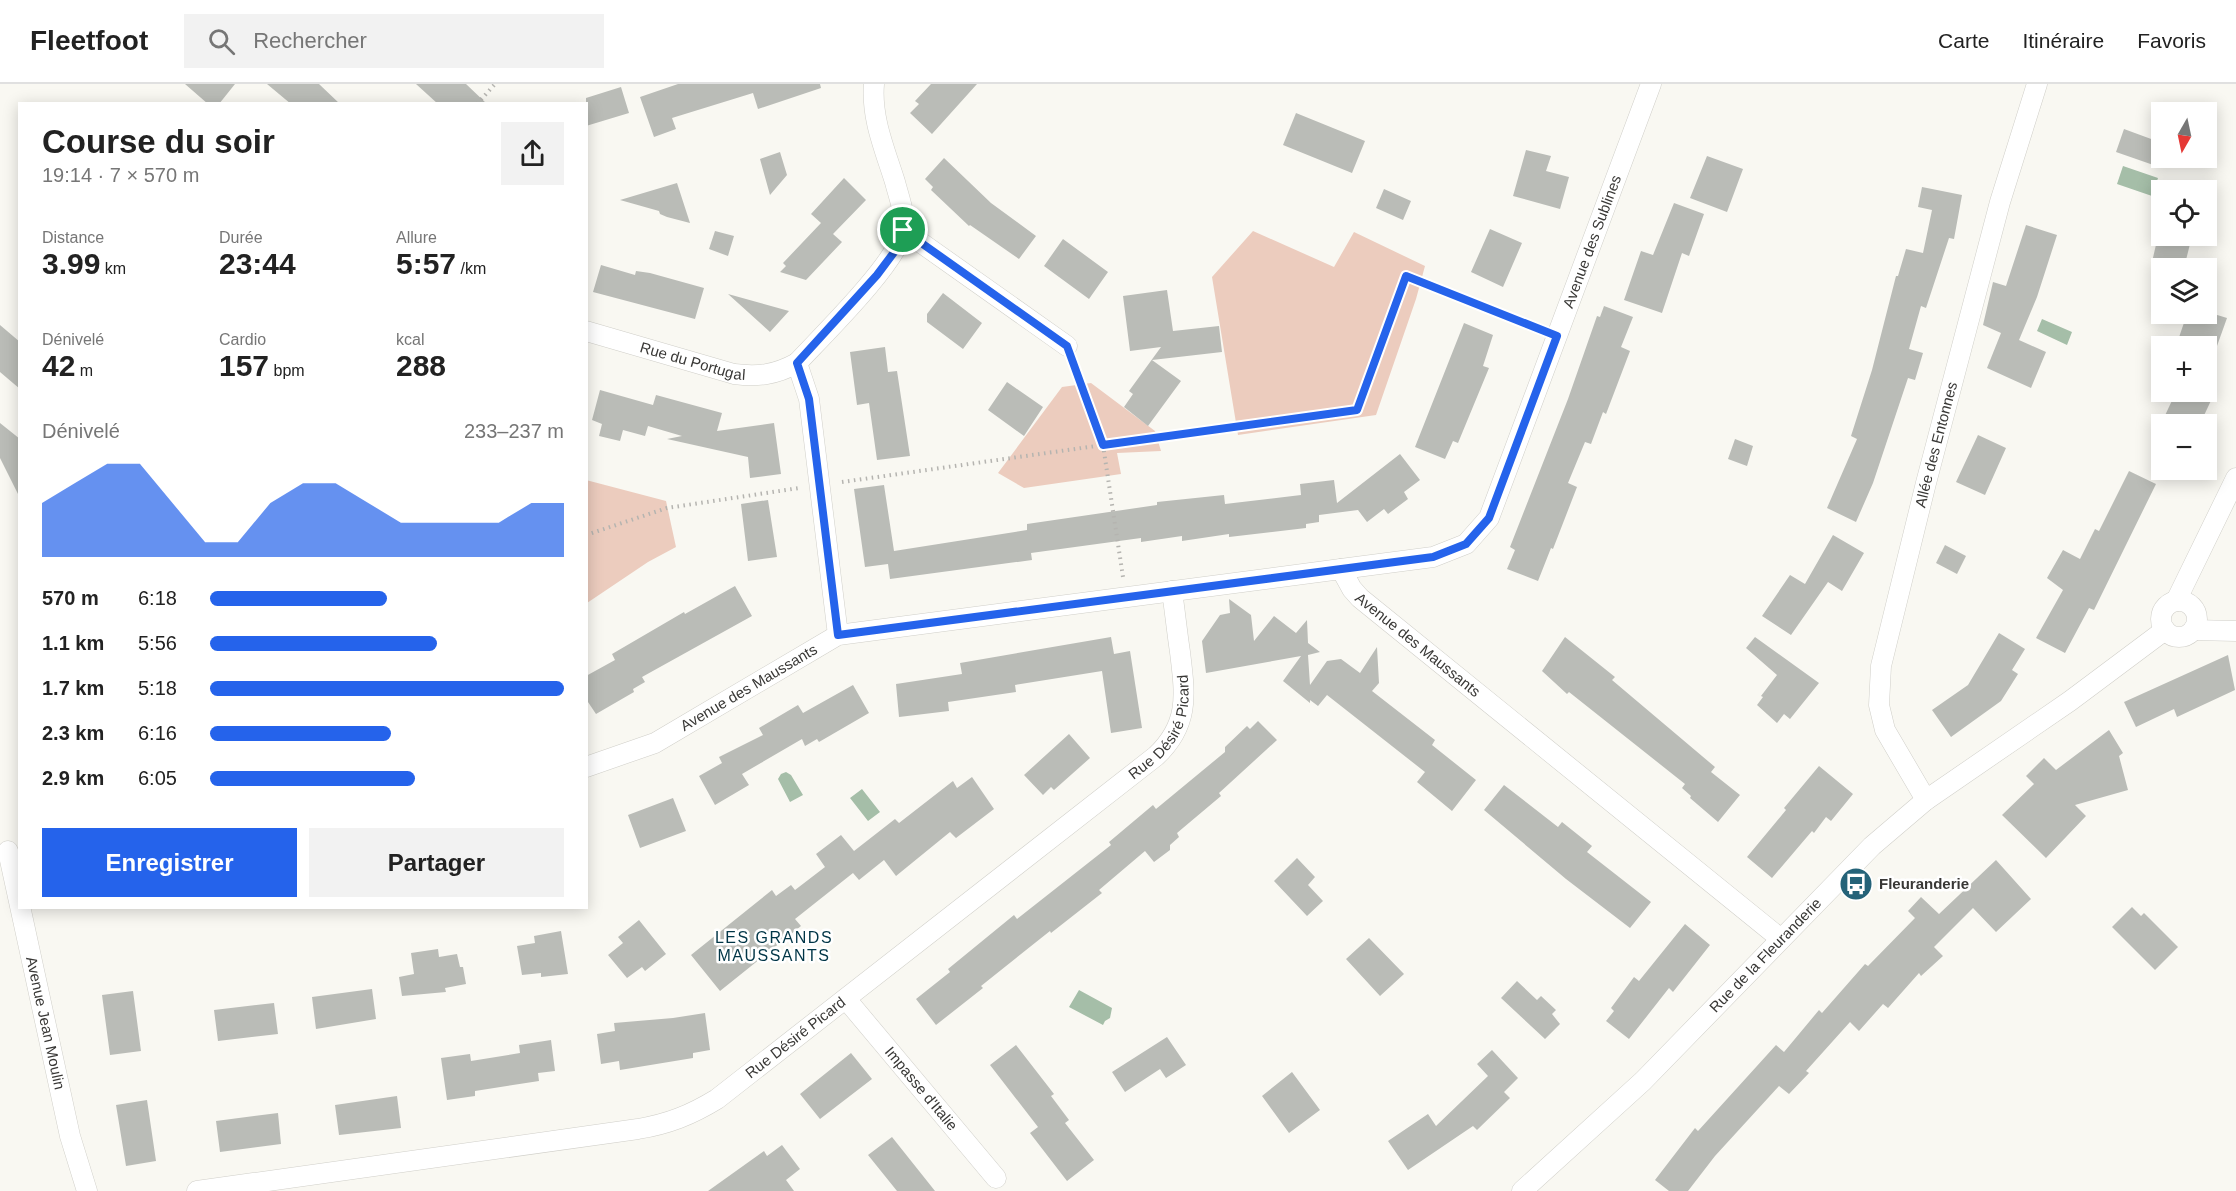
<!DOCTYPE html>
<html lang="fr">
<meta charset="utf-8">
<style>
:root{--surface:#fff;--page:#f2f2f2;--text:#222;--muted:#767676;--line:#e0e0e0;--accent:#2563eb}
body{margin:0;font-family:Arial,sans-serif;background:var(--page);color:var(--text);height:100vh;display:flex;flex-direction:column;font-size:22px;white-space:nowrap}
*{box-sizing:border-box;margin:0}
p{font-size:20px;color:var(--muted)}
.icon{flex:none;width:33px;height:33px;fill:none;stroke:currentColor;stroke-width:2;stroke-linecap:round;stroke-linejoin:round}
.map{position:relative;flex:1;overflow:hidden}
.panel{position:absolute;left:18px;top:18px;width:570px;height:807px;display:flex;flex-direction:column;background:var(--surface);border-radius:0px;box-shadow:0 3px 15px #0003}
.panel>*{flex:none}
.needle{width:39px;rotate:189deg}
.fabs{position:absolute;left:2151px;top:18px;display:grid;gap:12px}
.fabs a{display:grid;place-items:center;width:66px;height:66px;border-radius:0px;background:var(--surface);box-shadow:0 3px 15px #0003;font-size:30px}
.pin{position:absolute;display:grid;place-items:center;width:51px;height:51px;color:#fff;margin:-26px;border:3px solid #fff;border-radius:50%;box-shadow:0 2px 6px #0007}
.round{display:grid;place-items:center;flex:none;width:63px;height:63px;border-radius:0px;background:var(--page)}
.overview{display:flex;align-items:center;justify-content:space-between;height:102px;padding:0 24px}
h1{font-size:33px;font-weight:700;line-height:45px}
.metrics{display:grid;grid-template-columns:repeat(3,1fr);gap:9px;height:102px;padding:6px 24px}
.metrics div{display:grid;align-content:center}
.metrics b{font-size:30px;font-weight:700}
.metrics small{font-size:16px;font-weight:400}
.metrics p{font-size:16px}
.chart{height:168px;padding:12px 24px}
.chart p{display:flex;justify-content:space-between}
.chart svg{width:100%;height:108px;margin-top:6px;fill:var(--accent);opacity:.7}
.action{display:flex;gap:12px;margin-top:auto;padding:12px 24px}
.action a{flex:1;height:69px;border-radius:0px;background:var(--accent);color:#fff;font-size:24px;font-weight:700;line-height:69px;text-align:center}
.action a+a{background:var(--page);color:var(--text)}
ul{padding:0 24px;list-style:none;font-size:20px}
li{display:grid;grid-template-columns:96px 72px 1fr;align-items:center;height:45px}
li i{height:15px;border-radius:8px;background:var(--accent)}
header{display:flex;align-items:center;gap:36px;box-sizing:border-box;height:84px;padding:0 30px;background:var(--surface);border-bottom:2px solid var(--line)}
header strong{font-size:28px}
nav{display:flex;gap:33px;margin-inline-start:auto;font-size:21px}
.search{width:420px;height:54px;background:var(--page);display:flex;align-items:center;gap:15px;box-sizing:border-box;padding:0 21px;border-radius:0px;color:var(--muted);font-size:22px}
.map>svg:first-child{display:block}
.green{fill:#ecccbe}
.water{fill:#a5bea8}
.building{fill:#babcb7}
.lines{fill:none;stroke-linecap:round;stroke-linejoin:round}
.street-casing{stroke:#d0cfc9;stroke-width:21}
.path{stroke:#b5b4b0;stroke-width:4;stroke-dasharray:1.5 4.5;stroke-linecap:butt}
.street{stroke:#fff;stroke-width:20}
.route-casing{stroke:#fff;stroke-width:12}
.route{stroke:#2563eb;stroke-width:8}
.labels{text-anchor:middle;stroke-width:5;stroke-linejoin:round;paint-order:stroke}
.street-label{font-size:15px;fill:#393836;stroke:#fff}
.poi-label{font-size:15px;font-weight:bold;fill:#393836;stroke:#fff;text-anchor:start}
.neighbourhood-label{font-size:16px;letter-spacing:1.5px;fill:#003546;stroke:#fff}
</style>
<header>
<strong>Fleetfoot</strong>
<div class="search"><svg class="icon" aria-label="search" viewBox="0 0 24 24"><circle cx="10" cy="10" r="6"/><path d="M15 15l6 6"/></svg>Rechercher</div>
<nav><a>Carte</a><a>Itinéraire</a><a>Favoris</a></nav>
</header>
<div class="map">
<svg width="2236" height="1107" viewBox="0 0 2236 1107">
<rect width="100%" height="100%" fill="#f9f8f2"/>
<!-- green -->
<path class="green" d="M1253,147L1334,183L1354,148L1425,182L1416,215L1376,331L1238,351L1212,193Z
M1091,299L1155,347L1161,367L1117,369L1121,390L1024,404L998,389L1062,303Z
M586,396L666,417L676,463L648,478L587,519Z"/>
<!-- water -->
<path class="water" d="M2123,82L2158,94L2152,112L2117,100Z
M2042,235L2072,248L2067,261L2037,247Z
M786,688L791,691L803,711L790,718L778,695L781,690Z
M862,705L880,728L868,737L850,714Z
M1079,906L1112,924L1110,934L1105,937L1103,941L1069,923Z"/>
<!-- building -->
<path class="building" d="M185,0H235L219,20H208Z
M267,0H319L340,20H291Z
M416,0H466L487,20H438Z
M678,0H820L821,4L758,25L753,9L672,34L676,45L654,53L640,13Z
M931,0H977L932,50L910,29L919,20L915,17Z
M621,3L629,29L586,42V14Z
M1296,29L1365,57L1352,89L1283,61Z
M2124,45L2162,59V84L2116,68Z
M1526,66L1551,72L1546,87L1569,93L1560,125L1513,112Z
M780,68L787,91L770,111L760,75Z
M1707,72L1743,85L1727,128L1690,114Z
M944,74L991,119L1036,152L1019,175L970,141L969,142L931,106L933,103L925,95Z
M844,94L866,116L833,150L842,158L806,196L780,188L786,182L783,179L821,139L811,130Z
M677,99L690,139L667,133L660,130L659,127L620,116Z
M1922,103L1962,111L1954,155L1949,154L1926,224L1921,222L1909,265L1923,269L1915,296L1908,294L1873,399L1856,438L1827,424L1857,355L1851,352L1872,286L1896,192H1898L1906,165L1923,169L1932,126L1918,123Z
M1384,105L1411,117L1403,136L1376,124Z
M1674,119L1704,130L1689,172L1682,169L1662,229L1624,216L1641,167L1653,171Z
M2026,141L2057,151L2037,213L2019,256L2046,268L2031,304L1987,284L2001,249L1983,241L1993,198L2006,202Z
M1490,145L1522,159L1503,203L1471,188Z
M715,147L734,152L728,172L709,165Z
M2158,152H2192L2184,184L2152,178Z
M1063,155L1108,188L1089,215L1044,182Z
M601,181L635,191L636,187L650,189L704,204L695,235L593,208Z
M1167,206L1173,247L1219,242L1222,268L1152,276L1181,297L1148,342L1124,323L1133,310L1129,307L1161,263L1130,267L1123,212Z
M943,209L982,239L963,265L927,238V230Z
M728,210L789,227L770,248Z
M1604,222L1633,233L1621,263L1630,267L1606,330L1603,328L1591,360L1585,358L1568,399L1577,403L1553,465L1551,464L1538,497L1507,485L1515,466L1510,463L1568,315L1597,232L1600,233Z
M2187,230H2214L2227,234L2217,262H2176Z
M1464,239L1493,251L1483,282L1489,284L1458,359L1453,357L1445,375L1415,363Z
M0,241L20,258V305L0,288Z
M885,263L888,288L897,287L910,372L877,376L869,319L857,321L850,268Z
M1007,298L1043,323L1024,352L988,326Z
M600,306L653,321L656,311L722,329L717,347L774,339L781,390L750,394L748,373L667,355L682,352L648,342L645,352L623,346L620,357L599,352L602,340L592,336Z
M2176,308H2215L2200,340H2161Z
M0,339L20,355V414L0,374Z
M1978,351L2006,364L1985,411L1956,398Z
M1735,355L1753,362L1747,382L1728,375Z
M1400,370L1420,396L1404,408L1408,415L1388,430L1384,425L1367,438L1358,426L1319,431V438L1306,440V444L1229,453V450L1182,457V452L1141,458V454L1031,469L1032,476L890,495L888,480L865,483L854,405L884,401L894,467L1027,446V440L1157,421V418L1224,411L1225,420L1301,411L1300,400L1334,396L1337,419Z
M2129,387L2156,400L2094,526L2089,524L2065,569L2036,554L2063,506L2047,494L2063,466L2080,475L2095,445L2099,447Z
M768,416L777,473L748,477L741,420Z
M1833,451L1864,469L1842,507L1828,498L1791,551L1762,532L1790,491L1805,500Z
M1945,461L1966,472L1957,490L1936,479Z
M735,502L752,532L642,593L645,598L633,605L634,608L596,630L586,615V592L615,576L612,570L684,528L685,530Z
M1229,515L1251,531L1254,557L1274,532L1296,549L1307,536L1308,559L1320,568L1308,571L1310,601L1327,577L1341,575L1360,589L1377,563L1379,599L1372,607L1435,656L1432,661L1476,696L1452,727L1417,698L1425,688L1327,611L1318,622L1310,616V619L1283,597L1301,572L1206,589L1202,557L1220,531L1230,529Z
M1999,549L2025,565L2012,586L2018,590L2001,617L1951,653L1932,626L1968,601Z
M1111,553L1114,570L1130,567L1142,644L1111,649L1102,587L1015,601L1016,608L948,618L949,627L899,633L896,600L962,590L960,579Z
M1565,553L1615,593L1612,596L1715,683L1711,688L1740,711L1718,738L1690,714L1691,712L1682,704L1685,700L1569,608L1567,610L1542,587Z
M1755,553L1819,599L1790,635L1784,630L1777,639L1757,621L1763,613L1761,612L1777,591L1746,564Z
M2228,571L2235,606L2177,633L2174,625L2136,643L2124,618Z
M853,601L869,629L819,658L817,655L805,662L802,655L742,690L749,701L715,721L699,692L722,679L719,673L763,651L759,644L798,621L803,629Z
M1258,637L1277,656L1219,709L1221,712L1177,749L1179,753L1170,761V766L1154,778L1145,767L1099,806L1102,809L1051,849L1050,847L981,902L983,904L936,941L916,915L950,888L948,885L1014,831L1017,835L1111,761L1109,758L1153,721L1156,725L1225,668V663L1247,642L1250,645Z
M2109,646L2123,669L2119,672L2128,706L2075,721L2086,732L2046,774L2002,731L2034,700L2026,692L2044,674L2056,686Z
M1069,650L1090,674L1054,706L1051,703L1043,711L1024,691Z
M1819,682L1853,710L1831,737L1826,733L1814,749L1812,747L1772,794L1747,773L1786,726L1784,724Z
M972,693L994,725L956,754L950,748L896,792L884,776L859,796L853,789L795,835L801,842L720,907L691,871L772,806L776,812L791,801L795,806L825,783L816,770L841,751L854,767L895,735L899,739L953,697L957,704Z
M1504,701L1558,743L1562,738L1592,762L1587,768L1651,818L1630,844L1566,795L1484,726Z
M673,714L686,747L640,764L628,731Z
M1297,774L1315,793L1308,801L1323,817L1307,832L1274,797Z
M1996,776L2031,815L1996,848L1973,824L1934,863L1943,872L1921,892L1919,889L1888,924L1883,920L1859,947L1850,938L1806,987L1809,989L1789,1010L1779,1002L1715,1072L1688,1107H1669L1655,1096L1695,1044L1698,1047L1776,961L1784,968L1819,926L1822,929L1865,880L1868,882L1915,834L1908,827L1921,813L1939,830Z
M2132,823L2141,832L2144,829L2178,863L2155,886L2112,843Z
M639,836L666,870L645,887L642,883L627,894L608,871L623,859L618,853Z
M1685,840L1710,861L1673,908L1669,904L1629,955L1606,937L1614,927L1611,924L1634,893L1639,897Z
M561,847L568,890L541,893V889L522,891L517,862L535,859L534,852Z
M1369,854L1404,890L1380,912L1346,875Z
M438,865L439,873L457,870L460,883H463L466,900L445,904L446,908L402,912L399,893L414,890L411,869Z
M1517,897L1537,916L1541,912L1556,926L1552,930L1560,940L1545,955L1501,914Z
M372,905L376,935L316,945L312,913Z
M133,907L141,967L110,971L102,911Z
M274,919L278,950L218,957L214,926Z
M705,929L710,966L693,969V974L620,986L619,977L601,980L597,950L615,947L614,939L673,934Z
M1167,953L1186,981L1166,994L1160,985L1125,1008L1112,988Z
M551,956L555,987L538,989L539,997L475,1007V1012L447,1016L441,974L470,970L471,977L520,969L519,961Z
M1016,961L1054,1010L1051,1012L1069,1036L1065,1039L1094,1076L1067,1097L1030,1049L1038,1043L990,981Z
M1492,966L1518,994L1504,1008L1510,1014L1477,1046L1473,1042L1408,1086L1388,1057L1428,1030L1436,1042L1488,992L1477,980Z
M851,969L872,995L820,1035L800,1010Z
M1292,988L1320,1026L1289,1049L1262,1012Z
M397,1012L401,1044L339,1051L335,1021Z
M147,1016L156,1077L126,1082L116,1021Z
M278,1029L281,1060L220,1068L216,1037Z
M892,1053L935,1107H897L868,1071Z
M782,1061L800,1085L786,1096L794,1107H708L764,1067L767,1072Z"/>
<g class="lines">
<!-- street casing -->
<g class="street-casing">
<g id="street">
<path d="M903,146L1067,262"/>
<path id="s1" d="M586,247L734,290C758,293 775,291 797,279"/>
<path id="s2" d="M1341,485L1433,473L1466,460L1489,434L1651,0"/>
<path d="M2176,517L2236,394"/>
<circle cx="2179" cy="535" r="18"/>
<path d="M2193,546L2236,547"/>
<path d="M838,551L809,315L797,279C822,252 897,179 903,147C906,130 899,114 895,98C885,66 871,34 874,0"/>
<path id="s3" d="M586,683L655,659L838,551L1341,485L1352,505L1360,514L1781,855"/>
<path id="s4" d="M1926,716L1885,646L1879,621L1881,582L1926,399L2000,118L2037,0"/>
<path id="s5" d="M8,767L70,1052L87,1107"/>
<path id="s6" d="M846,915L996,1094"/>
<path id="s7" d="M197,1107L638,1045C668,1040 691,1031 717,1015L1156,672C1190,640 1185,610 1180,568C1177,548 1175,528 1172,507"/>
<path id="s8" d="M1522,1107L1643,997L1872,762L1926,716L2070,617L2165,546"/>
</g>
</g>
<!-- path -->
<path class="path" d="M477,20L495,0
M1074,282L1103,361L1123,493
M842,398L1357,325L1406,192L1537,244
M586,451L667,424L799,404"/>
<!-- street -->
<use href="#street" class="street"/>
</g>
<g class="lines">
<!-- route casing -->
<g class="route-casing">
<path id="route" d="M903,146L1067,262L1103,361L1357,326L1406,192L1557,252L1489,434L1466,460L1433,473L838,551L809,315L797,279L877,191L895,167Z"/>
</g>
<!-- route -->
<use href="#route" class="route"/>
</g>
<!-- icons -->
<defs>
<g id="bus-disc" transform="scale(1.725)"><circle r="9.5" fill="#256379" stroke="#fff"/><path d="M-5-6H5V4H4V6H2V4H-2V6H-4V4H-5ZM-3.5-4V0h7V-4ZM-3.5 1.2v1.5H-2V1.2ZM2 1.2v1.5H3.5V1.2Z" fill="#fff"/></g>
</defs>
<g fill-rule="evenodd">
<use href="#bus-disc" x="1856" y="800"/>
</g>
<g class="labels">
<!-- street labels -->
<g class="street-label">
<text dy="5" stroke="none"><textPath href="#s2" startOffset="458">Avenue des Sublines</textPath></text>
<text dy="5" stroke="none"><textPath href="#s1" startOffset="111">Rue du Portugal</textPath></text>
<text dy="5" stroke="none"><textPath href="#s4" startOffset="374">Allée des Entonnes</textPath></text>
<text dy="5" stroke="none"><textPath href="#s3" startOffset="902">Avenue des Maussants</textPath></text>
<text dy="5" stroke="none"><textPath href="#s3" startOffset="182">Avenue des Maussants</textPath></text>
<text dy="5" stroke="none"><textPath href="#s7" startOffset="1116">Rue Désiré Picard</textPath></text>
<text dy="5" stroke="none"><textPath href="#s8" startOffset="339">Rue de la Fleuranderie</textPath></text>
<text dy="5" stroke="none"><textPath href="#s5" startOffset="176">Avenue Jean Moulin</textPath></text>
<text dy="5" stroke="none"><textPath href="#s7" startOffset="630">Rue Désiré Picard</textPath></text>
<text dy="5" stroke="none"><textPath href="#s6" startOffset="117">Impasse d'Italie</textPath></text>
</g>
<!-- poi labels -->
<g class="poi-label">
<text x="1879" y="805">Fleuranderie</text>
</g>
<!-- neighbourhood labels -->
<g class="neighbourhood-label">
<text x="774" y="859">LES GRANDS<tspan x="774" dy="18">MAUSSANTS</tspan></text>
</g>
</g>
</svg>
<div class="fabs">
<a><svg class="needle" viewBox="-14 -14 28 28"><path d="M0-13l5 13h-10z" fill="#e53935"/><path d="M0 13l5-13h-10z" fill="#767676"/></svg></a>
<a><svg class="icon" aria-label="locate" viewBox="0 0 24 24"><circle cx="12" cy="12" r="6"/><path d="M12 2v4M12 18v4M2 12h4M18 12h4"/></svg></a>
<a><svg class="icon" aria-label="layers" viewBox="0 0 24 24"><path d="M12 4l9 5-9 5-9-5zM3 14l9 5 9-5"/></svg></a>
<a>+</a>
<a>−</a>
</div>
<div class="pin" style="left:903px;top:146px;background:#1e9e55"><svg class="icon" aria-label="arrive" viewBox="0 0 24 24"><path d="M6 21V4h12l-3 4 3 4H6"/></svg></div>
<section class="panel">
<div class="overview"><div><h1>Course du soir</h1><p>19:14 · 7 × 570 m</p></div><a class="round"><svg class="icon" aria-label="share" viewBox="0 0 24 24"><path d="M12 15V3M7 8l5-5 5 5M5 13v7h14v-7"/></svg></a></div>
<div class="metrics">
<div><p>Distance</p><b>3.99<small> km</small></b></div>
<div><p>Durée</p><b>23:44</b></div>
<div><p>Allure</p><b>5:57<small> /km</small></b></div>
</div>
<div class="metrics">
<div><p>Dénivelé</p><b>42<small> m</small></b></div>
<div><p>Cardio</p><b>157<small> bpm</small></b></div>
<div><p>kcal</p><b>288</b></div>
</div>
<div class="chart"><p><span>Dénivelé</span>233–237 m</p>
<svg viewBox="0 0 160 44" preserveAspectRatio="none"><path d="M0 44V22L10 14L20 6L30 6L40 22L50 38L60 38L70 22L80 14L90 14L100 22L110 30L120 30L130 30L140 30L150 22L160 22V44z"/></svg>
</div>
<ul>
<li><b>570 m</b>6:18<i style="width:50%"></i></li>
<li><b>1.1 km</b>5:56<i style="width:64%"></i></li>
<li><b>1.7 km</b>5:18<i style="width:100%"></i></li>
<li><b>2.3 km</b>6:16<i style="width:51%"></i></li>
<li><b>2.9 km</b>6:05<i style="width:58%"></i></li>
</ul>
<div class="action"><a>Enregistrer</a><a>Partager</a></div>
</section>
</div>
